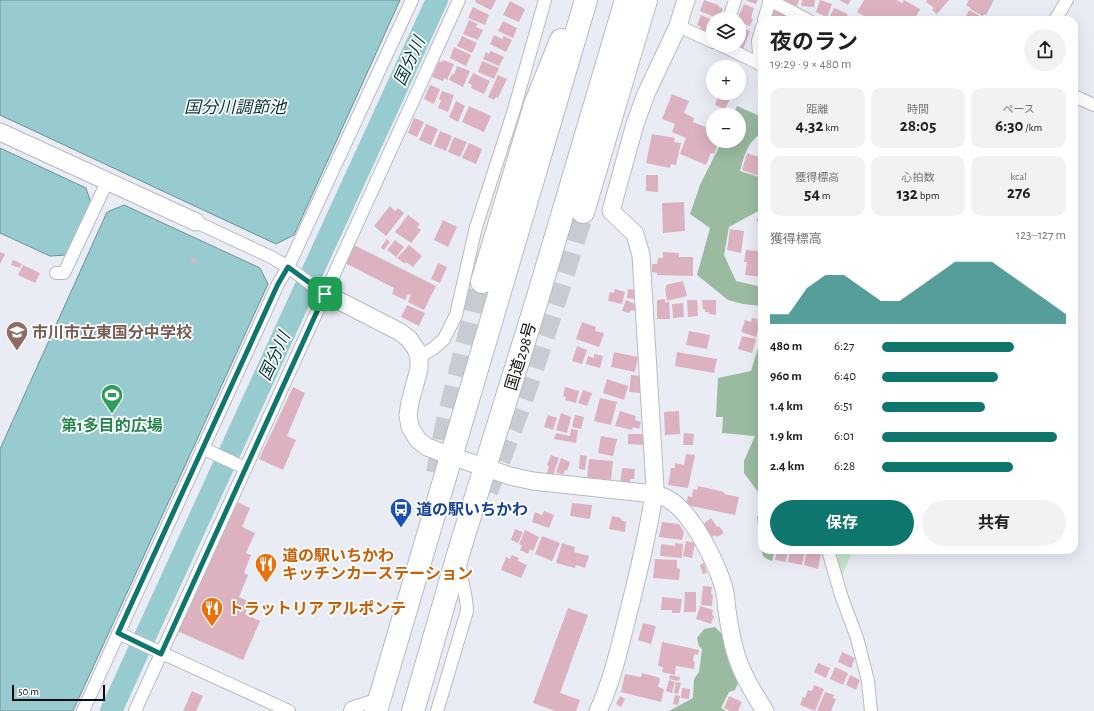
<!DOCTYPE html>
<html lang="ja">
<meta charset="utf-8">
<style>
:root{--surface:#fff;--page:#f2f2f2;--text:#202124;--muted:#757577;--accent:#0f766e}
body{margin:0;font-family:"Alegreya Sans","Noto Sans JP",sans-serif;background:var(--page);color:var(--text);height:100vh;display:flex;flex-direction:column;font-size:15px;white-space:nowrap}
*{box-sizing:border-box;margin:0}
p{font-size:13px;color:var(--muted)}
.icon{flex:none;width:22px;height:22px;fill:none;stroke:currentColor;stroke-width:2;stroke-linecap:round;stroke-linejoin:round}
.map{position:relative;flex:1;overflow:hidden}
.side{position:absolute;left:758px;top:16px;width:320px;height:538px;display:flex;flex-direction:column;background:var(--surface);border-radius:12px;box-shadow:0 4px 16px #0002}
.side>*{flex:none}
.fabs{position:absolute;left:706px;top:12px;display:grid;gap:8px}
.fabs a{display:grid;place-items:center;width:40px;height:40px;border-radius:50%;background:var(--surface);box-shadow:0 4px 16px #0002;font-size:20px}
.scale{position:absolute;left:12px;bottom:10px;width:93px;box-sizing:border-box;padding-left:4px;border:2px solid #0c0d0f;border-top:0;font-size:11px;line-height:14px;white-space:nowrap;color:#0c0d0f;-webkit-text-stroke:3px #fff;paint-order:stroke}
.pin{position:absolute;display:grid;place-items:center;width:34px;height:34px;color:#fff;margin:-17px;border-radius:8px;box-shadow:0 2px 6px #0006}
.round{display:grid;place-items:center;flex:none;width:42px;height:42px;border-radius:21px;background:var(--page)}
.headline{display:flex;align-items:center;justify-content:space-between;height:68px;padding:0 12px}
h1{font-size:22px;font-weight:700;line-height:30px}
.figures{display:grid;grid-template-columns:repeat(3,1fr);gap:6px;height:68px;padding:4px 12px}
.figures div{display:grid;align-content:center;border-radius:10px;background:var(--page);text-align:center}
.figures b{font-size:17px;font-weight:700}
.figures small{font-size:11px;font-weight:400}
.figures p{font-size:11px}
.chart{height:112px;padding:8px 12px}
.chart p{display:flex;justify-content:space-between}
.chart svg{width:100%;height:72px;margin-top:4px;fill:var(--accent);opacity:.7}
.button{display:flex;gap:8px;margin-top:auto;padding:8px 12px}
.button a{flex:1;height:46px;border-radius:24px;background:var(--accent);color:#fff;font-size:16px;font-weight:700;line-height:46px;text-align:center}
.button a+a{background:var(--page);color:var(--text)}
ul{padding:0 12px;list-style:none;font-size:13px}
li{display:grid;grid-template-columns:64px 48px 1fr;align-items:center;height:30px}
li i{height:10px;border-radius:5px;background:var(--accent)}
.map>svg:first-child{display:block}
.green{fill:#c6e5cc}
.forest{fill:#9abba0}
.water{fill:#98cbcf;stroke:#6e9295}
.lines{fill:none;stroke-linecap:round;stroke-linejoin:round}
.river{stroke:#98cbcf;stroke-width:22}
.building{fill:#ddb2c0}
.highway-tunnel{stroke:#c8cbd2;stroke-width:22;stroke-dasharray:22 11;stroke-linecap:butt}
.street-casing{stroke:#b7bac3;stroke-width:14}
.secondary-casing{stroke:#b7bac3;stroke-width:19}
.highway-casing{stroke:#b7bac3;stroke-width:24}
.street{stroke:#fff;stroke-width:12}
.secondary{stroke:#fff;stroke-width:17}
.highway{stroke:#fff;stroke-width:22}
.route-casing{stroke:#fff;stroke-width:8}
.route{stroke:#0f766e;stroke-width:5}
.labels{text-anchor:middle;stroke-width:3.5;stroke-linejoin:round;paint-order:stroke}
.education-label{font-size:16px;font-weight:bold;fill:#785e54;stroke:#fff;text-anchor:start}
.street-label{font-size:16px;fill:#0c0d0f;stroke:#fff}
.leisure-label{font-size:16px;font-weight:bold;fill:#27864d;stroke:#fff}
.transit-label{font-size:16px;font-weight:bold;fill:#164399;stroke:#fff;text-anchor:start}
.food-label{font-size:16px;font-weight:bold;fill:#c56008;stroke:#fff;text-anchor:start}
.water-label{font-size:17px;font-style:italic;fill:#05373a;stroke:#fff}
</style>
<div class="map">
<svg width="1094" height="711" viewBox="0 0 1094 711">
<rect width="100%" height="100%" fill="#e9ecf5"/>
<!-- green -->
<path class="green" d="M834,550H853L841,578Z"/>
<!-- forest -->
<path class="forest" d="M737,106L762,117V133C748,141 744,156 740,171L762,178V209L729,227L724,255L736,281L762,287V306L743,304L728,300L697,275L710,228L690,214L700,185L722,141H739V115H733Z
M762,335V550H775L772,561L767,559L763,556L760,541L757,518L762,504L758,492L744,473V461L755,436L722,433L723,417H716L718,378L751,371Z
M715,627L723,635L737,679L738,683L735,690L729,692L721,708L726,711H669L693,698L694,679L699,672L702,649L699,646L697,638L704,629Z"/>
<!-- water -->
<path class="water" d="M0,0H400L294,235L276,244L0,115Z
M0,148L86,188L91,203L67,255L50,256L0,233Z
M124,205L260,268L268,284L73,711H0V449L107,212Z"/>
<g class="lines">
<!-- river -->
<path class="river" d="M111,711L437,0"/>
</g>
<!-- building -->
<path class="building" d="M476,0H496L491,10L475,2Z
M704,0L718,5V6L723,9L719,19L700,11Z
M745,0H758L756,4Z
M782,0H799L797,6Z
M802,0H815L814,7L801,6Z
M820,0L832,4L827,17L816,12Z
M839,0H851L848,5Z
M864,0H897L902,3L904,0L920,9L914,20H871L857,12Z
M927,0H949L937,14L932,10L934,8L926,2Z
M969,0H994L986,15L984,14L983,16L970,9L971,8L966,5Z
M510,1L525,9L519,22L503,15Z
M744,4L754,8L751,18L753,19L750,26L739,22V19H737Z
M473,7L489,15L485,25L468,18Z
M834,8L848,14L845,20H828Z
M774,9L790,18L789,20H772L769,19Z
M969,10L982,17L981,20H974L966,16Z
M701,15L712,20L711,23H713V34L711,33L710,35L699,31L701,27L697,25Z
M469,20L478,24L476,27L483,30L478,40L463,34Z
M503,21L517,28L513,38L498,31Z
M739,26L750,31L743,49L734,45H739Z
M494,35L502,39L504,36L512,40L506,52L490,44Z
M462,36L477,43L472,53L457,46Z
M454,47L471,55L466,66L450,58Z
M491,51L504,57L499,66L483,59L486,52L489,54Z
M443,60L454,64L447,80L444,78L443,81L432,77L439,61L442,62Z
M482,61L499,68L494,79L478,72Z
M457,66L470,71L463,87L449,80L452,74L454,75Z
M473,73L490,81L484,94L471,88L472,85L468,83Z
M498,75L507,79L498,98L496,97L494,100L488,97Z
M430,85L440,89L434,104L424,99Z
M442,91L454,95L448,112L438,108L441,100L439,99Z
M672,94L689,101L684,113L694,118L693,122L713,130V141H719L714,154L711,153L706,165L680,154L686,138L672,132L675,124L662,119Z
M719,94L730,99L725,109L715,105Z
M456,101L465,106L458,122L449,117Z
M469,106L491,116L484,132L462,122Z
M414,118L424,122L417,137L408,133Z
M426,124L438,129L431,145L419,140Z
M440,131L452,136L446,151L434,146Z
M652,134L675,138L674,142L681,143L676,165L671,164L670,168L646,163Z
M454,137L467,142L460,157L448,152Z
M469,143L482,149L476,164L462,158Z
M747,153L762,158V177L742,170Z
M646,175H658V192L646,191Z
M684,202L685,231L663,233L662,203Z
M390,206L395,211L398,208L404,213L386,236L374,226Z
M762,213V226L756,220Z
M408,215L420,224L417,227L421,230L411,243L395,232Z
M443,220L457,227L448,247L434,240Z
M730,229L744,231L741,253L727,250Z
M387,239L390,242L384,250L381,247Z
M395,240L404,247L396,257L387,250Z
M354,245L436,286L424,310L408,302L411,295L408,294L405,300L392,294L394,288L345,263Z
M409,245L422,256L413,267L406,262L405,264L397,258Z
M746,250L758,251V254L762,255V277L745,275L747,262H744Z
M0,252L5,254L0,264Z
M663,252L679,253V257H693V276L657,275V273L652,272V264H657L658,258H663Z
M192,257L197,260L195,264L190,262Z
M13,260L22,264L20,268L11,265Z
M438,263L447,267L440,283L431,279Z
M23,265L40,273L35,283L18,275Z
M683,281L687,296L667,301L665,288H666V285Z
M615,289L625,292L622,304L608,301L610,292L614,293Z
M628,289L635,290L634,299L627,298Z
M665,299V302H669L670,319H657V300Z
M626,300L637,305L635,311L631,310L629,313L622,311Z
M687,300H697L698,316L688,317Z
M702,300H716V315L709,314V312H705V309H703Z
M683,303L684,317L673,318L672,304Z
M407,305L425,313L419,326L401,317Z
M752,318L758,319L757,324L760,325L756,337L741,332L745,320L751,322Z
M582,322L596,327L595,331L604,333L599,347L576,339Z
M689,331L710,335L707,349L686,345Z
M742,336L756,339L752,353L738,349Z
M577,346L587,350L582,364L572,361Z
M614,352L638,357L635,372L611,367Z
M677,352L717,359L714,373L675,366Z
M594,354L603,356L600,368L586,364L588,356L594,358Z
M631,375L641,376L640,393L629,392Z
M607,379L628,386L624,400L603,393Z
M293,387L305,393L287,436L296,440L283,470L259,459Z
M565,387L579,391L576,403L565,400L566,397L563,396Z
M583,390L592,393L587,406L578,403Z
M600,398L617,402L611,425L594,421Z
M620,411L636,416L635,420L641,422L639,429L633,427L632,430L615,426Z
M679,411L680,434L665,435L664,412Z
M561,413L571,417L567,433L556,430Z
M548,415L557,418L553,430L544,427Z
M575,415L584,417L581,429L572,427Z
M571,429L578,430L576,443L554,439L556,433L570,436Z
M684,433L694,434L693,445H683Z
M628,434H645V445L628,444Z
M601,436L617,439L613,456L598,453Z
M686,454L695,455L688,488L668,485L671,468H675V463L684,465Z
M551,455L559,458L553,475L547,473L549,467L547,465Z
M580,455L587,456L585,470L579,469Z
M561,458L570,462L567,471L565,470L563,475L556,472Z
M589,459L613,461L611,480L587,478Z
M622,468L635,469L634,479H630V485L620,484Z
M698,486L724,492V494L739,497L735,515L686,505L688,496L692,497L693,489L697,490Z
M235,501L250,508L242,527L255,533L246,553L251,555L244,573L248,575L239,597L251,602L245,614L260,621L243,660L177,631Z
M572,503L592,505L590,519L570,516Z
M544,511L554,515L549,528L532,522L535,512L542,515Z
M612,516L621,518V520L626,522L625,532L609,529Z
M711,518L717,527L719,526L724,533L717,537L715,535L711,538L702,525Z
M662,522L679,524L684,532L682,540L659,537Z
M515,529L523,532L518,543L511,540Z
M525,530L539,537L533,551L530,549L528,554L520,550L522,546L519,544Z
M542,536L560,543L552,561L535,554Z
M686,541L695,543L692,558L683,556Z
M562,543L575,547L574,552L589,556L585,568L576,565L575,568L556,563Z
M675,543L683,544L682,558L660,556L661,544L675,546Z
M777,550H788L786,562L775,560Z
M790,550L805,551L802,565L788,562Z
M807,550H818V553H821L818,569L804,565Z
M512,555L519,558L518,561L527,565L521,578L501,570L506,557L510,559Z
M655,559L677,560V568L680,569L679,580L653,578Z
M704,563L707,573L703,574L700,565Z
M703,586L712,587L711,594L713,595L712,606L701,605Z
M685,592H696V612H684Z
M662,597L682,599L680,613H672V610H661Z
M700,606L713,610L712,615L714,616L711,624L696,619Z
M568,608L588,615L560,693L580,700L576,711H555L533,703Z
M643,623L656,626L651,644L638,640Z
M662,642L699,650L698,655L694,654L693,661L695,662L694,669L676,666L675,675L662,672L663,667L658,666Z
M842,652L855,658L851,668L838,662Z
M818,663L830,668L826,678L814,672Z
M835,667L848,673L843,685L830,679Z
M642,673L660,678L658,687L664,689L661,702L621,692L625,674L641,677Z
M670,675L680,677L679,681L669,679Z
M850,675L860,680L856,690L846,685Z
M669,680L675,682L672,693L666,691Z
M676,682L681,683L678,694L674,693Z
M814,685L824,689L815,711L800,705L803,697L805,698L808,690L812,691Z
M682,688L690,689L689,699L681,698Z
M192,691L203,696L196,711H183Z
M825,692L834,695L833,698L836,699L831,711H817Z
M675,695L680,696L678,705L673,704Z
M620,696L625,699L621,707L616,704Z
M729,696L742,702L738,711H730L724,708Z"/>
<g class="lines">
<!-- highway-tunnel -->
<path class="highway-tunnel" d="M437,473L446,425L482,282
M487,491C525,400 554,306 583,212"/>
<!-- street casing -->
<g class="street-casing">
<path id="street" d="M769,0L808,20
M729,19L735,0
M764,20L770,0
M1055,20L1067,0
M678,26L713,42
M721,45L762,65
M760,64L758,41L762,27
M1074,96L1094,105
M196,222L273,258L288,267L320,291
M56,273H64L107,182
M419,357L434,348L444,339L456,315L476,227L513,113L545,0
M202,448L245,468
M828,550L841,595L857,638L868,681L871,711
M118,633L289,711
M83,711L278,284L288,267L412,0
M135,711L459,0
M350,711L351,708L379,699
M437,711L467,611C467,596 461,581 460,565"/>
</g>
<!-- secondary casing -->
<g class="secondary-casing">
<path id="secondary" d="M0,132L196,222
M320,291L400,332L409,339L416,349L419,357V369L410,402L408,415L410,427L418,440L427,447L451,456L510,476L533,481L654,494C658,495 662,496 666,498C691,510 715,560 723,585C726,593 726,602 727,610C729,624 731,638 735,651C741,673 753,692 765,711
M598,711C612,681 619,650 627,618C638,575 649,531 655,487L641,255L635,234L611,211L635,124L646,94L678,26L686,0"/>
</g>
<!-- highway casing -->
<g class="highway-casing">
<path id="highway" d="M583,212L646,0
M482,282L535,105L561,40
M376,711L586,0
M413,711L460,548L537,300L626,0"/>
</g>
<!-- street -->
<use href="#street" class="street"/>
<!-- secondary -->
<use href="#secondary" class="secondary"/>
<!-- highway -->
<use href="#highway" class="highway"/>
</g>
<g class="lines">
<!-- route casing -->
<g class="route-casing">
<path id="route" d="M288,267L325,294L161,654L118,633L278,284Z"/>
</g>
<!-- route -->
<use href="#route" class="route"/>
</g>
<!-- icons -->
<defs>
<g id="school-pin" transform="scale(1.15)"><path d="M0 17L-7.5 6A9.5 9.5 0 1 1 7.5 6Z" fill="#8d6e63" stroke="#fff"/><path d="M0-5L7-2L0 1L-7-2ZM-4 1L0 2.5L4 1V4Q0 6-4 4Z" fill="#fff"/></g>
<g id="stadium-pin" transform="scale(1.15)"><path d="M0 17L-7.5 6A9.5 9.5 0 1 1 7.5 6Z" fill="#2e9e5b" stroke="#fff"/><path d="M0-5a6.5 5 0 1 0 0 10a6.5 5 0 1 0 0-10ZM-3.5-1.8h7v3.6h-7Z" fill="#fff"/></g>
<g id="bus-pin" transform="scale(1.15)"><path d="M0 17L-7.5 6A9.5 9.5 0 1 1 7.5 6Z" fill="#1a4fb4" stroke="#fff"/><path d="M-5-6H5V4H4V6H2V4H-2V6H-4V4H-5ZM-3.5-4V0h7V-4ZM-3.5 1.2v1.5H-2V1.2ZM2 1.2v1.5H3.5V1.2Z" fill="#fff"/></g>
<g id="restaurant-pin" transform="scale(1.15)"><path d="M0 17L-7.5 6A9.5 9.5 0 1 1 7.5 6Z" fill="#e8710a" stroke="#fff"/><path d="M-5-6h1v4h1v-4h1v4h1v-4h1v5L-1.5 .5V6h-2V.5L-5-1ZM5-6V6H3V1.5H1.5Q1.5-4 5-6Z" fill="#fff"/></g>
</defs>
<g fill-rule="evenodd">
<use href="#school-pin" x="17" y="332"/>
<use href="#stadium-pin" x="112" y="395"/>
<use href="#bus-pin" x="401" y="509"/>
<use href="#restaurant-pin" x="266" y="564"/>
<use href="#restaurant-pin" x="212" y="608"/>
</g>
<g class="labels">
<!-- education labels -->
<g class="education-label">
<text x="32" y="338">市川市立東国分中学校</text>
</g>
<!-- street labels -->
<g class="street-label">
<text transform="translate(520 356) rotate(-73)" y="6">国道298号</text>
</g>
<!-- leisure labels -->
<g class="leisure-label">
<text x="112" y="431">第1多目的広場</text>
</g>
<!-- transit labels -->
<g class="transit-label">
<text x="416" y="515">道の駅いちかわ</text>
</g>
<!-- food labels -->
<g class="food-label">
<text x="282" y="561">道の駅いちかわ<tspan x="282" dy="18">キッチンカーステーション</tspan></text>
<text x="228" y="614">トラットリア アルポンテ</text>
</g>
<!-- water labels -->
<g class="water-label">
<text transform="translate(409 61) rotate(-65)" y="6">国分川</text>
<text x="235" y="113">国分川調節池</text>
<text transform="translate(274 356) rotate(-65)" y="6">国分川</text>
</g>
</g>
</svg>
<div class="fabs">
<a><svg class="icon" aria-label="layers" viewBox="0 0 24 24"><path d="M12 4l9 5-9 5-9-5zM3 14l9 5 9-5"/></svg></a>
<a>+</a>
<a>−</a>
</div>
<div class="scale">50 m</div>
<div class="pin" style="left:325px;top:294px;background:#1e9e55"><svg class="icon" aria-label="arrive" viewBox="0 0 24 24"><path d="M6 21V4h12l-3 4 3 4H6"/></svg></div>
<section class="side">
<div class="headline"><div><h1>夜のラン</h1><p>19:29 · 9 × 480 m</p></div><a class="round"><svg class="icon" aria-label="share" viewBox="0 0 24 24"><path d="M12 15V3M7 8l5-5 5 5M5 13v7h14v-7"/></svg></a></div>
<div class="figures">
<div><p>距離</p><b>4.32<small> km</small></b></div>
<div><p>時間</p><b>28:05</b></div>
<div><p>ペース</p><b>6:30<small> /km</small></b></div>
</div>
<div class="figures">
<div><p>獲得標高</p><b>54<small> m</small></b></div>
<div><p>心拍数</p><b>132<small> bpm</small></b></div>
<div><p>kcal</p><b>276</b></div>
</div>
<div class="chart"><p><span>獲得標高</span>123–127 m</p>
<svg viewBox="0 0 160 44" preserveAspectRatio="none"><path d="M0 44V38L10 38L20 22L30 14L40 14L50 22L60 30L70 30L80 22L90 14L100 6L110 6L120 6L130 14L140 22L150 30L160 38V44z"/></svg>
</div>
<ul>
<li><b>480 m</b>6:27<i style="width:72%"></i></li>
<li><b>960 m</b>6:40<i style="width:63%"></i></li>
<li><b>1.4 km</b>6:51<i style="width:56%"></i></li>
<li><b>1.9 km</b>6:01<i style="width:95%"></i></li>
<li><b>2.4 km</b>6:28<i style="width:71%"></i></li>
</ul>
<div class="button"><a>保存</a><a>共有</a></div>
</section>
</div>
